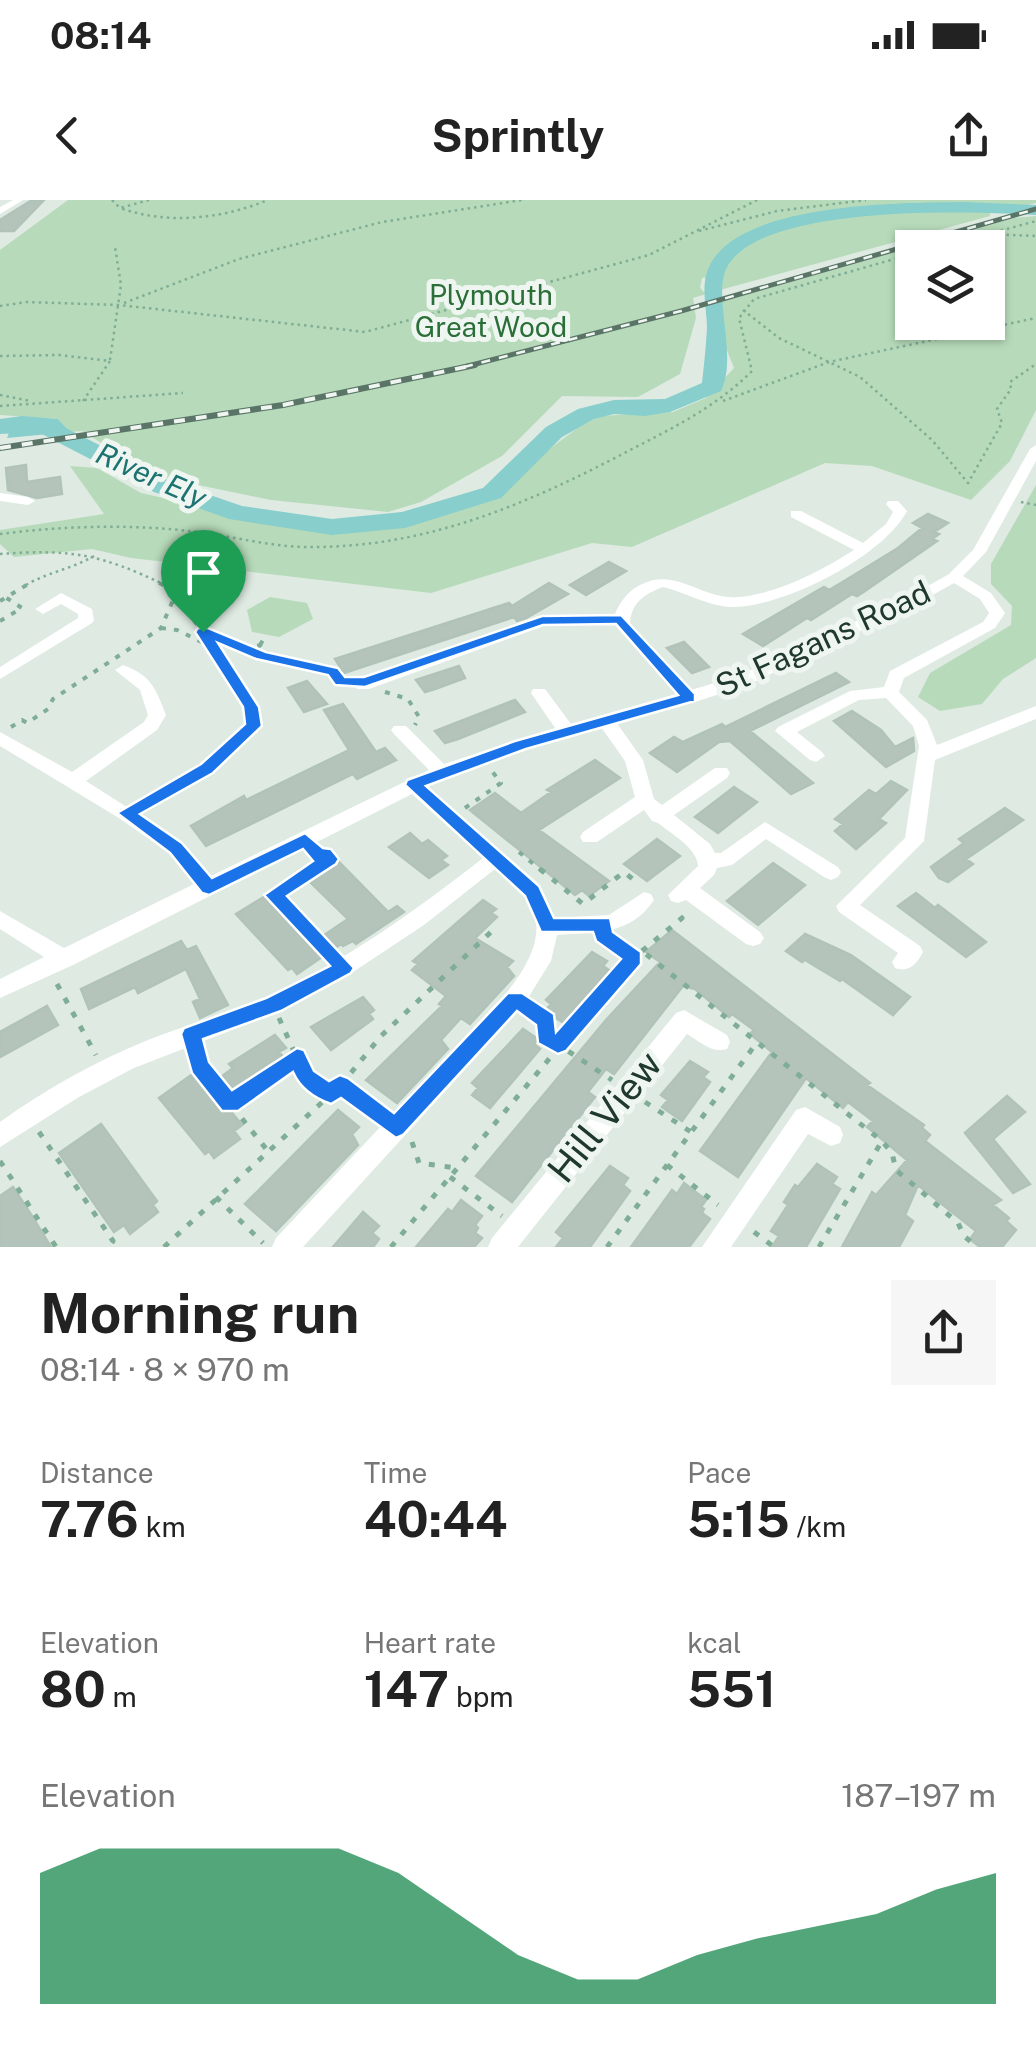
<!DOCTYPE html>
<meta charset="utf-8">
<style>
:root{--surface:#fff;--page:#f6f6f6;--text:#222;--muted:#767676;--accent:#0b8043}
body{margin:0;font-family:"Public Sans",sans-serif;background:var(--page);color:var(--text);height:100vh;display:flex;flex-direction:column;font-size:38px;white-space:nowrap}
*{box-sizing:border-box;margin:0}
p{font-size:32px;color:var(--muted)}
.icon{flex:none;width:55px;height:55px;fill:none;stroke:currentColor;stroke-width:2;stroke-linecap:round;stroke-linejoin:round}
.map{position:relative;height:1047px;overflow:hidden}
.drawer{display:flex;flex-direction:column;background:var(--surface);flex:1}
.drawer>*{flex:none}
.buttons{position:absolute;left:895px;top:30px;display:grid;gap:20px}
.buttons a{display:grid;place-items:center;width:110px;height:110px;border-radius:0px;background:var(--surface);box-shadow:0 2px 8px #0004;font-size:50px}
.pin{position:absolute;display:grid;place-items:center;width:85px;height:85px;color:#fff;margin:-102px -42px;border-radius:50% 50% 50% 0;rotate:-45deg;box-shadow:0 0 10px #0007}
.pin .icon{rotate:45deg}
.round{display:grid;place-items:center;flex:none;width:105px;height:105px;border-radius:0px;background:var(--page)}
.head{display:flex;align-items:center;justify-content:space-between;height:170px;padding:0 40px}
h1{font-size:55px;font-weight:700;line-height:75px}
.stats{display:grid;grid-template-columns:repeat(3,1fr);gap:15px;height:170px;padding:10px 40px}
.stats div{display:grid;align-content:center}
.stats b{font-size:50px;font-weight:700}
.stats small{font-size:28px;font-weight:400}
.stats p{font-size:28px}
.chart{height:280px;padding:20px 40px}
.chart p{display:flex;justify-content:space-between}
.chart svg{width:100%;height:180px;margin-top:10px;fill:var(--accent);opacity:.7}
.status{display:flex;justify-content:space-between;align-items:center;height:70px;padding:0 50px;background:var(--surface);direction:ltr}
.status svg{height:28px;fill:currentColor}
header{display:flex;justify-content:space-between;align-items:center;height:130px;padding:0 40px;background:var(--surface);font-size:45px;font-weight:700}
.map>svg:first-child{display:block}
.green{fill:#b7dbba;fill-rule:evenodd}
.water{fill:#87cecc}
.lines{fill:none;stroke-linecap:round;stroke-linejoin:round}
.river{fill:#87cecc;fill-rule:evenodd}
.building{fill:#b4c4bb;stroke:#b1c3b8;stroke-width:2.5}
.path-far2{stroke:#7fad96;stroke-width:2.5;stroke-dasharray:2.5 4;stroke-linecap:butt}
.path-far1{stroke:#7fad96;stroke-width:4;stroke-dasharray:5 8;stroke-linecap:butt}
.path{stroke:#7fad96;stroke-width:5;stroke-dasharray:6 10;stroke-linecap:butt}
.minor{fill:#fff;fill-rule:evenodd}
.rail-far1-casing{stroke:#5a7568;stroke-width:5}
.rail-casing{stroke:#5a7568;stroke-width:6}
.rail-far1{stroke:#eff6f1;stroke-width:2.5;stroke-dasharray:9;stroke-linecap:butt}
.rail{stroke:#eff6f1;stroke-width:4;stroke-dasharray:11;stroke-linecap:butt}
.route{fill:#1a73e8;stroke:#fff;stroke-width:2.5;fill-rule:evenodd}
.labels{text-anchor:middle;stroke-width:10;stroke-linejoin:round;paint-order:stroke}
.far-park-label{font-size:28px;fill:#2b6f38;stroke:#eff6f1}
.far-water-label{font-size:30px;font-style:italic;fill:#1c7371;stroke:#eff6f1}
.street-label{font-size:32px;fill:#20392d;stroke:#eff6f1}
.near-street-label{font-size:38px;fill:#20392d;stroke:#eff6f1}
</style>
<div class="status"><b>08:14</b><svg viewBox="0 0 49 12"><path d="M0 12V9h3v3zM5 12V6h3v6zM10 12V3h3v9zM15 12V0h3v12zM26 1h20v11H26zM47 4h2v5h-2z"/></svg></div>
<header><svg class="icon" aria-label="back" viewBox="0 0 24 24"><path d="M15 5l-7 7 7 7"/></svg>Sprintly<svg class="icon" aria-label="share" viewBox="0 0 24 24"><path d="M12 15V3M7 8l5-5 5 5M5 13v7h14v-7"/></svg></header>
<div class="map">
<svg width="1036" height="1047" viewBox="0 0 1036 1047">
<rect width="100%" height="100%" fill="#deeae2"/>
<!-- green -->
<path class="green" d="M68,0H1036V3C1020,8 1005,4 990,9V16L720,90L708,77L702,78L700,88L706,94L693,98L696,118L680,174L638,197L562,196L502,256L421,302L388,312L271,300L155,276L82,231L70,232L58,219L0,215V50Z
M1036,16V210L1010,261L971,300L872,266L825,263L632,347L592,343L431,393L131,358L92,349L14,357L0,344V330L104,314L70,266L97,268L141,293L252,318L366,331L409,326L449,308L480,301L579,227L600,216L673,212L706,198L734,168L719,130L722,102L738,93L1014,18ZM912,48H988V122H912Z
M1036,285V458L1003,479L982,504L940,511L918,497L930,473L1011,425L1012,406L991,384V364Z
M270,397L307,403L313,419L279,437L252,432L247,410Z"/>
<!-- water -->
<path class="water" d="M22,216L58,219L70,232L7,238L10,230L0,229V219Z"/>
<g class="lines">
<!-- river -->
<path class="river" d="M963,2L1036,5V15C973,11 757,3 726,69C713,98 738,156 721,191L670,212L645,216L614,214L594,219L562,237L501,298L405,328L332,335L229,319L154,292L38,232L0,234V220H50L172,282L242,306L332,319L402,312L483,288L546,227L578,209L614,200L665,199L702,183C704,165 706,146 707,128C707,108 700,86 709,67C738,2 902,3 963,2Z"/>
</g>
<!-- building -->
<path class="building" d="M32,0H44L14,31H0V20Z
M26,265L27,282L60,277L62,294L37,298L8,290L6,268Z
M928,314L948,323L934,332L939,334L932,339L937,341L865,391L857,396L852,394L811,420L807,418L763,446L743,434L824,387L829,390L841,383L898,348L922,328L913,323Z
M609,362L626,371L586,395L570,385Z
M549,383L568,394L526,418L517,421L514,417L344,473L335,459L509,403L512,406Z
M684,442L709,467L692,473L667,448Z
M459,466L465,478L435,489L425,492L416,480Z
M836,473L849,482L750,531L813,583L791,594L730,541L719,542L677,572L650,553L674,537L683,542L722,524L725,527Z
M307,481L327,504L304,512L288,488Z
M515,500L525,512L458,539L445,543L435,531Z
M343,504L376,552L385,548L396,560L357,579L353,574L206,646L191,626L244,596L246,600L349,550L324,510Z
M852,511L881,530L895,547L913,538L914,551L886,567L834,521Z
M595,560L620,578L539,630L609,681L589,696L582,690L575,695L470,610L495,593L521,613L551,592L547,590Z
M891,581L907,590L879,619L886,623L856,649L835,631L843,624L835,619L869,590L876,594Z
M734,587L757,602L718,633L695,617Z
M1005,608L1023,620L966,659L973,664L948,682L939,678L931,667L964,643L959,639Z
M410,633L422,644L428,640L447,656L441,660L448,665L429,678L389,647Z
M657,639L680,656L647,681L624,664Z
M336,659L388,712L397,706L404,712L356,744L353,741L343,746L341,744L297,774L292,768L288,770L236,714L267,695L314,742L348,719L306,678Z
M773,663L805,685L758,725L727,701Z
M916,693L935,708L938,705L986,742L966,757L898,706Z
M483,700L496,709L491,713L497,717L475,738L513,761L507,767L514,776L470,824L461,818L441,840L448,849L397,903L366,880L442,806L439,804L446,796L412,770L418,764L413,761Z
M672,730L870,883L867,885L924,925L922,928L930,935L925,941L1001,1000L993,1005L1009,1018L1006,1021L1016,1030L1002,1047H980L970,1039L976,1031L918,985L905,1015L913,1021L899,1047H842L872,992L876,995L907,960L867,927L873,921L848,902L843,908L806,878L738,977L700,951L772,852L750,834L754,830L732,814L729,817L695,789L683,786L614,874L606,869L588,892L595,897L512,1002L476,976L606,820L660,762L646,752Z
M805,734L851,755L910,797L893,815L842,779L840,781L805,760L802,762L786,751Z
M181,741L187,750L196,746L228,805L200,818L193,802L200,799L186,769L138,793L135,787L89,809L81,789Z
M592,752L607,761L603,766L609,770L564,823L545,811L551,804L546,800Z
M363,797L374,810L369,814L373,819L331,850L311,827Z
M47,806L58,825L0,857V832Z
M523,829L538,839L534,844L540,849L490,908L472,895L478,888L472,883Z
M275,835L286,848L279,852L284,858L223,902L242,925L234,931L240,939L214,958L209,951L205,954L159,898L197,871L209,886L233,868L229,864Z
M690,861L708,872L703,877L710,882L682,921L662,907L668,900L661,895Z
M1007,896L1025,912L993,939L1030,984L1013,993L965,933Z
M338,910L359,927L352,934L358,945L276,1031L245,1004Z
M101,924L157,1001L153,1005L158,1012L130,1034L124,1025L114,1032L59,953Z
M817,964L837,977L832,984L840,989L806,1047H772L779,1036L771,1031L788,1005L784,1002L795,985L798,987Z
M610,966L628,978L623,985L630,991L590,1047H556L563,1038L556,1032Z
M684,983L706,1000L701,1007L704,1009L702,1013L710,1019L689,1047H631L672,990L677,994Z
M13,987L30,1013L51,1047H0V996Z
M461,1000L482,1016L475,1025L478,1028L475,1033L482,1038L474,1047H416L448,1009L452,1012Z
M363,1012L379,1026L372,1033L379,1039L373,1047H333Z"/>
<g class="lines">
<!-- path-far2 -->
<path class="path-far2" d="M112,0L120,8
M149,0L120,8C168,25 221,19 268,0
M699,31L777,11L866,0
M987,34L1036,36
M938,48L1036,21
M124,103L239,59L382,22L522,0
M0,106L26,102L119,105L365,132L649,55L757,0
M743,110L779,138L860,177L932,240L968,283L1002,223L997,209L1011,189L1010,182L1036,164
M0,156L59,155L110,161L83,201
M110,160L121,85L115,47
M0,195L30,201
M723,201L829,162L1036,118
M0,206L183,193
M1021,302L1036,305
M0,334C63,326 126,324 189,331C229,335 269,347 309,347C427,348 530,303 632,249C675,227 717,206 752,171L739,118L754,99L912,54
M0,354C72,349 100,354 165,385
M26,385C48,372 72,369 94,356"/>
<!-- path-far1 -->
<path class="path-far1" d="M159,383C187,396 186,418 206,433C241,458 292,463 333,472L340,482H348
M0,401L30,383
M0,421L22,408L5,397
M161,428L177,430L212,447
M260,445L266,435
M245,450L260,445L273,458
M385,492L408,499L419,517L415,525
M11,527L22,520L27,523L48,509L53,499L161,428L177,391
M139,606L207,568L254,525L251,507L203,431
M465,608L501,583L491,570
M519,652L543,672
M310,672L330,659L315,651"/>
<!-- path -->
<path class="path" d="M314,669L274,695L332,755
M540,669L583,704L624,672L640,685
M642,751L682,718L675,713
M634,758L642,751L882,941L892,953L896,970L958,1023L964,1036L977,1047
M57,784L96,855
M530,809L547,821L545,836L612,880
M279,818L306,878L331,894
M196,854L200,866L267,950
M341,885L381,836L491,732
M645,902L691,932
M230,904L296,858
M39,932L113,1041L109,1047
M412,942L419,963L457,968
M0,961L56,1047
M667,965L718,1005
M450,977L502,1016
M216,997L263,1043
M754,1032L774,1047
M164,1047L341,885L380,916
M391,1047L634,758L613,740
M607,1047L755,845
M819,1047L882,941"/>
<!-- minor -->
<path class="minor" d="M13,0H23L0,14V7Z
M1036,245V261L986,352L963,376L991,393L1005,413L995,428L904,478L899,492L927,520L937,545L1036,506V519L935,560L924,641L860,705L920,746L923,752C917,764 909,773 895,768L892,762L898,753L839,712L836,706L905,638L919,546L913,526L886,498L859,500L797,532L822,552L825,556L816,562L810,560L775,531L778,527L850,491L884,487L890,471L983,422L989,413L980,399L954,383L922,401L750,484L695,502L616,522L643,560L654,599L662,605L715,568H727L730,573L727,578L674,615L710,644L715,653H721L765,622L838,667L841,672L838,677L831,680L824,677L766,639L732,665L717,668L714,675L700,688L760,732L764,738L760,744L753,746L746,744L686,700L678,703L671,701L668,695L698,666C697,648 673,635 658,623L652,621L644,610L597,642H583L580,637L583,632L635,597L625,561L601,527L526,548L427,587L540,685L555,718L609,715L644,692L651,694L654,700C630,736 595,732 557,735L551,761L523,806L303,1047H272L276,1038L507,792C528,766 550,729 526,697C518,686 505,678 495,669L424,725L341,780L266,817L134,868L79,897L0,947V922C46,889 96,861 148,840C188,824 231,814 270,795C348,760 416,710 483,658L412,594L73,765L0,798V779L44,757L0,729V711L64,748L194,684L169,653L119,618L0,546V532L72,572L144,522L148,515L140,490L115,470L123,465C151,475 156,489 166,515L157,530L86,581L183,643L211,676L429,570L394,534L391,530L394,526H406L444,564L555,528L531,493L533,489H545L571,524L676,494L614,424L544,426L369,489H357L355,485L357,481L536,418L615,414C620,402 627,392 640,385C676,366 701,400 738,397C777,394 821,371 854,350L791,317V311H801L863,343L886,324L893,312L886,304L888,301H898L907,311C883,357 781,409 729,407C705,405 685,392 663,387C644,394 631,403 630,424L691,490L738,476L912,395L949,374L973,350L1030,249Z
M0,293L28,297L35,301L28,305L0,301Z
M61,393L92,409L94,420L92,423L0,479V467L78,418V414L61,404L43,414L35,409Z
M684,810L727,835L730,842L727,849C712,854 699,841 687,834L518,1047H488L492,1038L676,813Z
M805,907L840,927L843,935L840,943L831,946L808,934L731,1047H702L796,910Z"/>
<!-- rail-far1 casing -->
<g class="rail-far1-casing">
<path id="rail-far1" d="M464,167L681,111L1036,9"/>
</g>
<!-- rail casing -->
<g class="rail-casing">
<path id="rail" d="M0,248L283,205L475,165"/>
</g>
<!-- rail-far1 -->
<use href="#rail-far1" class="rail-far1"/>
<!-- rail -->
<use href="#rail" class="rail"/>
</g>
<!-- route -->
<path class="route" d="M621,415L695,494V501L526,549L426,586L539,686L554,718H610L613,732L641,752V764L566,851L558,854L538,843L536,825L517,811L403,935L396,938L341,898L331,904C314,898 300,888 293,872L238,911H222L192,873L181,834L184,828L266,798L330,766L264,695L313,661L303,649L209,695L202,693L170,653L117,613L201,564L245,524L243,507L195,432L198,428H208L266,452L338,468L345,477H364L542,416ZM616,424L678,495L515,541L407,580L405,585L525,696L541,732H593L596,741L621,759L556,832L554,814L522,793H508L394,913L348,878L340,875L329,881L314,871L304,850L297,848L232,890L209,862L203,839L281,811L351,773L354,768L287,696L336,664L339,659L331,649L323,648L305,633L212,678L182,643L140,614L213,573L262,526L259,507L218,443L256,459L328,475L335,485L365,487L543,425Z"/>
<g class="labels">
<!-- far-park labels -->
<g class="far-park-label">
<text x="491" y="105">Plymouth<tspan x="491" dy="32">Great Wood</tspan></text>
</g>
<!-- far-water labels -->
<g class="far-water-label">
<text transform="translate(151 276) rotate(24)" y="10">River Ely</text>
</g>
<!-- street labels -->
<g class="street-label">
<text transform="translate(823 439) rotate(-25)" y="11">St Fagans Road</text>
</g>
<!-- near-street labels -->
<g class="near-street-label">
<text transform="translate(605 917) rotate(-51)" y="13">Hill View</text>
</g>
</g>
</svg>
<div class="buttons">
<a><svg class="icon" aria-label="layers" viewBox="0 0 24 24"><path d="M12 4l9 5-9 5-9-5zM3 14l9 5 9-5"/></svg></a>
</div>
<div class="pin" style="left:203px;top:432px;background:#1e9e55"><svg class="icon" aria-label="arrive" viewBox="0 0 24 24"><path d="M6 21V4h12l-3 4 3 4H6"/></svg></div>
</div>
<section class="drawer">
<div class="head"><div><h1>Morning run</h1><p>08:14 · 8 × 970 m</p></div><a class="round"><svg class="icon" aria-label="share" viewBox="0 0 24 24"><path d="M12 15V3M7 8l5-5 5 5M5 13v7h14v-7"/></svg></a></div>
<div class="stats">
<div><p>Distance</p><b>7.76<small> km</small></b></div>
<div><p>Time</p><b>40:44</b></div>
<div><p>Pace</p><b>5:15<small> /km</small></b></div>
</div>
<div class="stats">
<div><p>Elevation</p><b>80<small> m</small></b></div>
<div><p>Heart rate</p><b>147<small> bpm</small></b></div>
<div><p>kcal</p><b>551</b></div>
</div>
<div class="chart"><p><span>Elevation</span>187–197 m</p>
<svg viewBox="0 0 160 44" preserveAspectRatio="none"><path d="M0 44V12L10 6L20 6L30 6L40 6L50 6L60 12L70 22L80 32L90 38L100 38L110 32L120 28L130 25L140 22L150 16L160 12V44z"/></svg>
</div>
</section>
